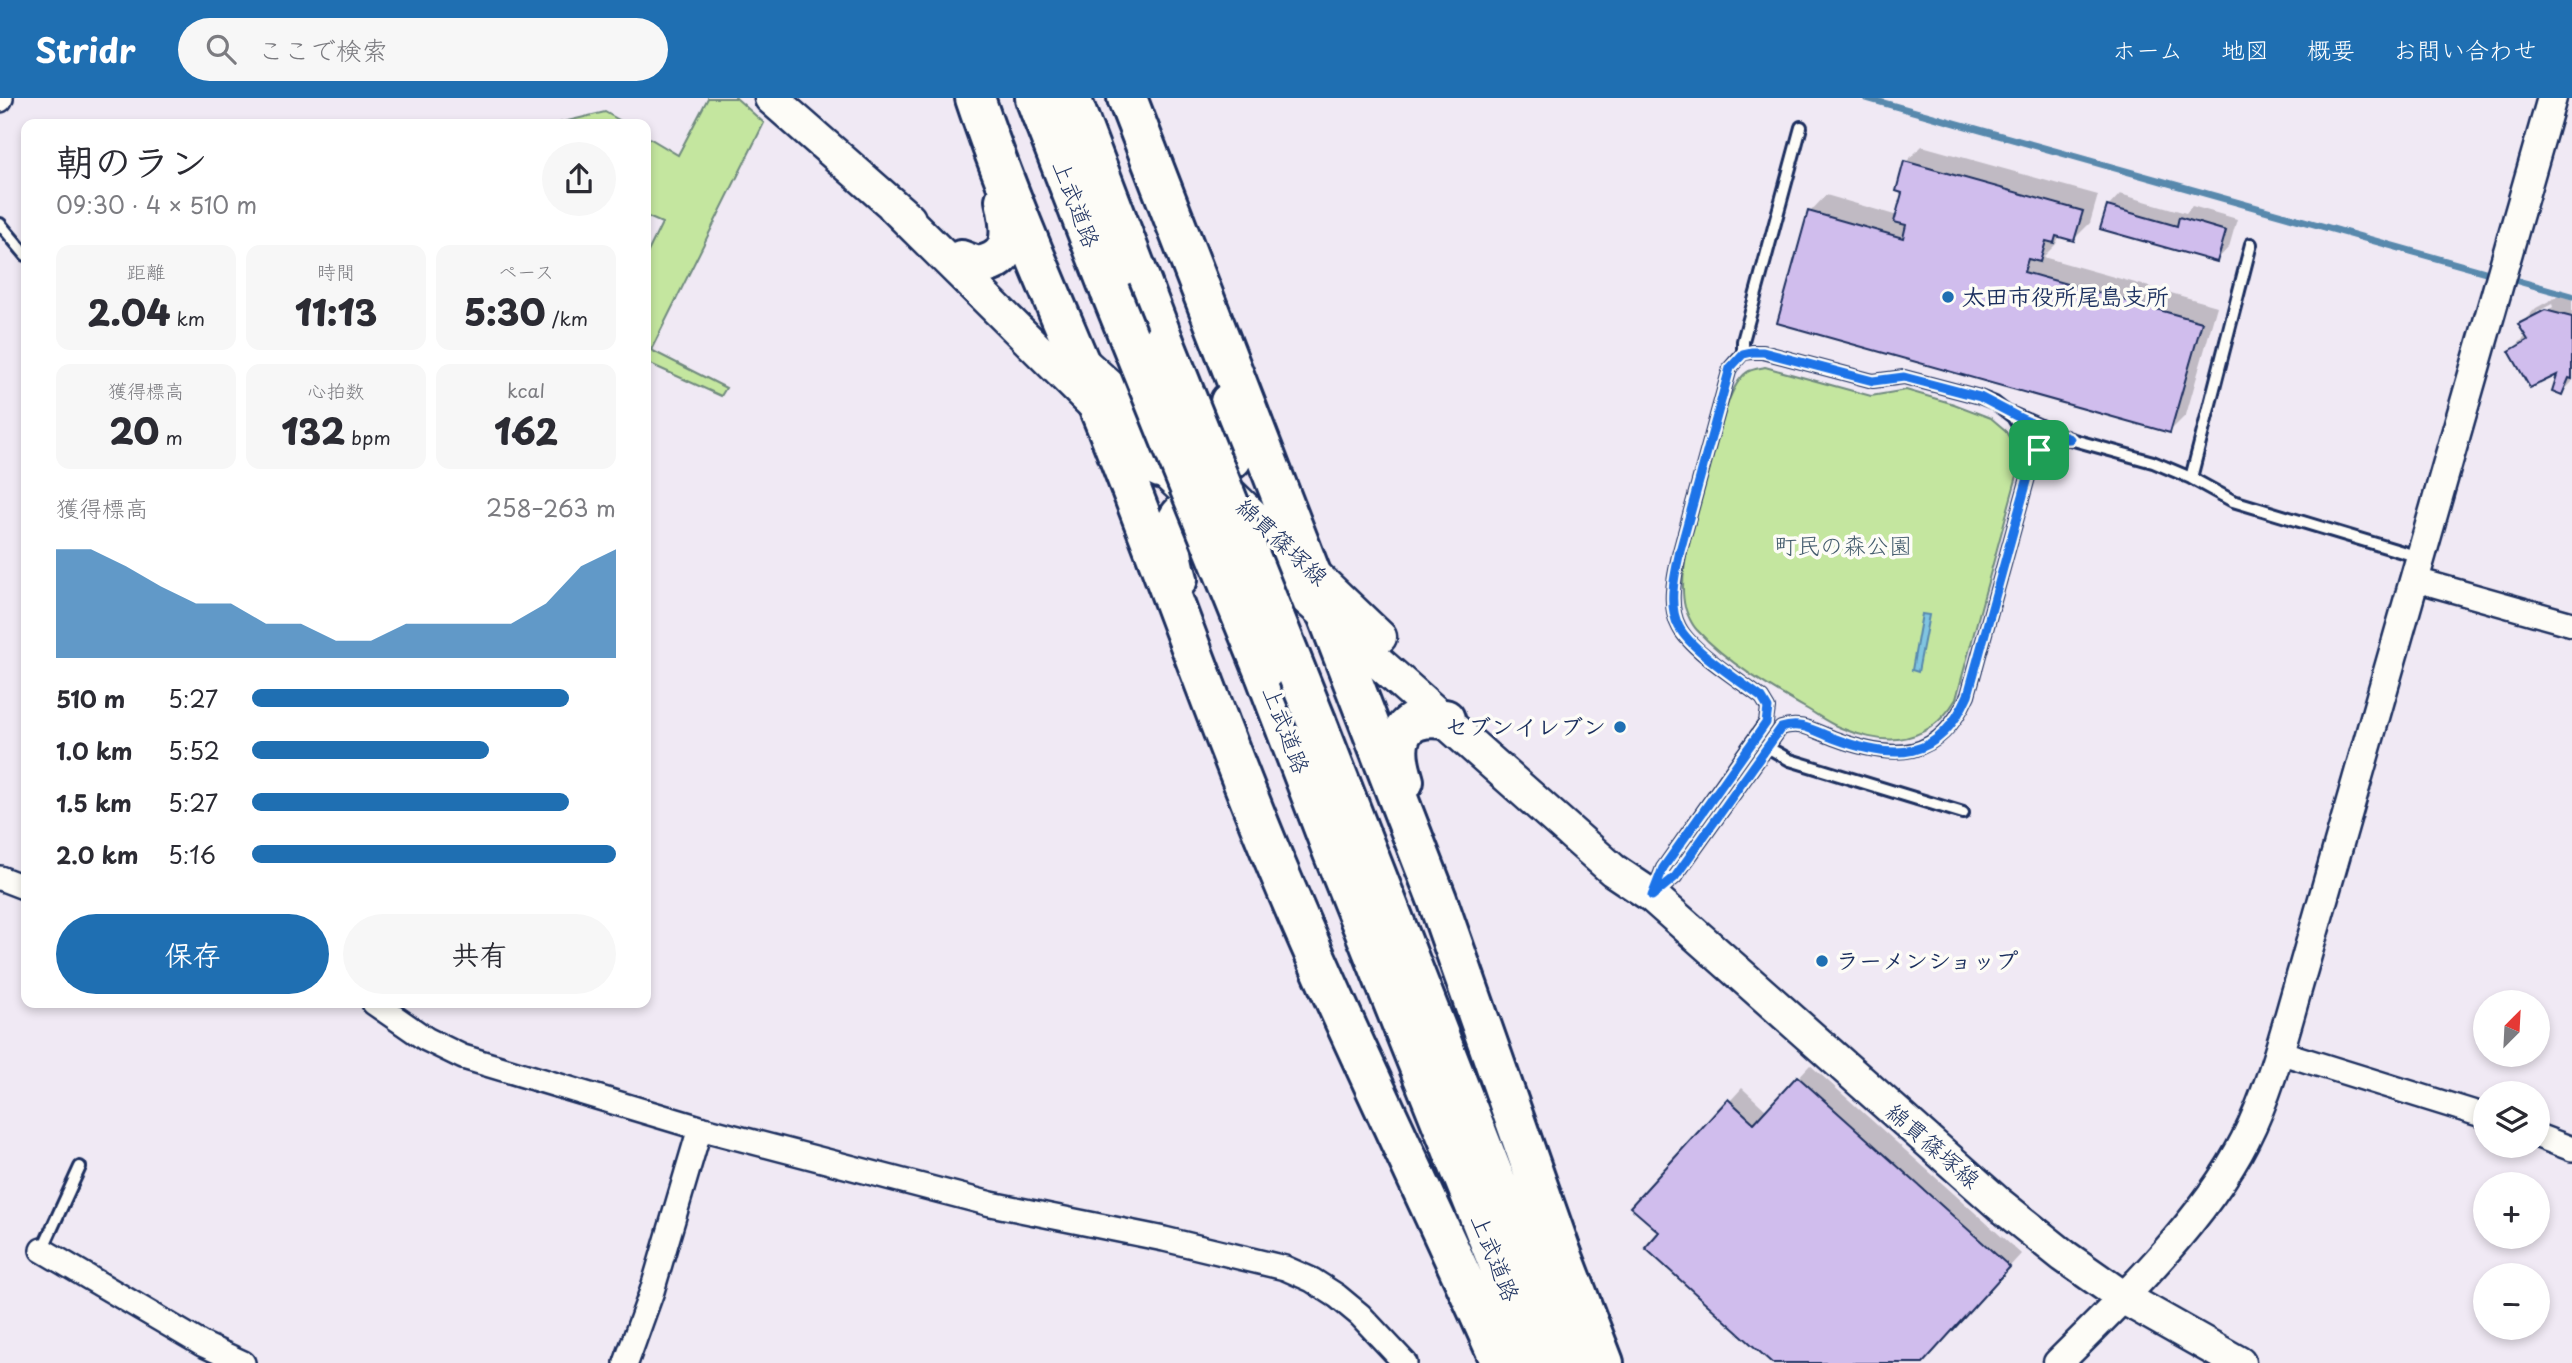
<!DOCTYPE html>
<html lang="ja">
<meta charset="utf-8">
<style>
:root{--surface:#fff;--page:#f7f7f7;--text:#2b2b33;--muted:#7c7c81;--accent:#1f6fb2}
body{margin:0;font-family:"Playpen Sans","Klee One",sans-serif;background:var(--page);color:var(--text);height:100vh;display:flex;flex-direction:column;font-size:26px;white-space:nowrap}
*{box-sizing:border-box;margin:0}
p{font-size:23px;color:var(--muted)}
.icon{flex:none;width:38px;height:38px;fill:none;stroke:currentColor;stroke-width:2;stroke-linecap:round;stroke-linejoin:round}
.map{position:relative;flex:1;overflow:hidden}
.panel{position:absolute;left:21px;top:21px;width:630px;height:889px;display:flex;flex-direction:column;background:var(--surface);border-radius:14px;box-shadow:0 4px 10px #0003}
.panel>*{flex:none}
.needle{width:46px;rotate:24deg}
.fabs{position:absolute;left:2473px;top:892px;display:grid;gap:14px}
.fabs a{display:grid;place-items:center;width:77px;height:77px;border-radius:50%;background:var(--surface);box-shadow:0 4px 10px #0003;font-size:35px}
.pin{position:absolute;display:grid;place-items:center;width:60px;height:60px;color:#fff;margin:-30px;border-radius:14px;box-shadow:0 4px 10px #0006}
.round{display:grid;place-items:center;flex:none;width:74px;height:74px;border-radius:37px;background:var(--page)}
.overview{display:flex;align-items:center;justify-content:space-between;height:119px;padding:0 35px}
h1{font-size:38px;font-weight:800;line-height:52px}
.figures{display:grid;grid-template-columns:repeat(3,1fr);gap:10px;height:119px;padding:7px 35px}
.figures div{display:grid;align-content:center;border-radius:14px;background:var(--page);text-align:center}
.figures b{font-size:35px;font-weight:800}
.figures small{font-size:19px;font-weight:400}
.figures p{font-size:19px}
.chart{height:196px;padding:14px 35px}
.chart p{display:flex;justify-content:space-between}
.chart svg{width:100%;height:126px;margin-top:7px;fill:var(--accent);opacity:.7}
.primary-button{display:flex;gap:14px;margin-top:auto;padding:14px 35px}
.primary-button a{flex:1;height:80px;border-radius:42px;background:var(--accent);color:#fff;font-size:28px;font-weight:800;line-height:80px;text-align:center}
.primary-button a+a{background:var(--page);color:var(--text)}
ul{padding:0 35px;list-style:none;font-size:23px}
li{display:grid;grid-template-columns:112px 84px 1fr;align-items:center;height:52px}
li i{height:18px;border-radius:9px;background:var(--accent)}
header{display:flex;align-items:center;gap:42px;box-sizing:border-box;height:98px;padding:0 35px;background:var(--accent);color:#fff}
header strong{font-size:33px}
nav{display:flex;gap:38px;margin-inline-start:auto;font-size:24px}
.search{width:490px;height:63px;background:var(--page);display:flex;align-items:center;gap:18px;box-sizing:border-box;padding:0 24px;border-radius:38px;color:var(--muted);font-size:26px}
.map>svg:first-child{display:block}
.green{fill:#c4e69f;stroke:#708a7e;stroke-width:2}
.water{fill:#80c5e1;stroke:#5889ad;stroke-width:2}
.shadow{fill:#0003;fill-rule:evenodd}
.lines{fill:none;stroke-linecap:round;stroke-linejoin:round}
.stream{stroke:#5889ad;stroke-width:7}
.building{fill:#d0bded;stroke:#1b2f5e;stroke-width:2}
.service-casing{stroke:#1b2f5e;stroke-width:16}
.minor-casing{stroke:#1b2f5e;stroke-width:28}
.tertiary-casing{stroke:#1b2f5e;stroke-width:33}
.secondary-casing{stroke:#1b2f5e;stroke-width:37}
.trunk-casing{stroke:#1b2f5e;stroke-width:44}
.service{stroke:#fdfcf7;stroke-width:10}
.minor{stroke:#fdfcf7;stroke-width:23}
.tertiary{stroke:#fdfcf7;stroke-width:28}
.secondary{stroke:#fdfcf7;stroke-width:32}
.trunk{stroke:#fdfcf7;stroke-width:38}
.trunk-bridge-casing{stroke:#1b2f5e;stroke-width:44;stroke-linecap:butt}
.trunk-bridge{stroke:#fdfcf7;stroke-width:38}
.route-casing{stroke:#fff;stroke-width:14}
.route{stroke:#1a73e8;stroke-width:9}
.poi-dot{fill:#1f6fb2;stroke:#fdfcf7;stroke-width:2.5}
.labels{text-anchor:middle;stroke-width:7;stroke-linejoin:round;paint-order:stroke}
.street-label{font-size:23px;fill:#1b2f5e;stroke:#fdfcf7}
.poi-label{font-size:23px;font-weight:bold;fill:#1b2f5e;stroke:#fdfcf7;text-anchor:start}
.park-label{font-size:23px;fill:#455d6e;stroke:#fdfcf7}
</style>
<header>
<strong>Stridr</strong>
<div class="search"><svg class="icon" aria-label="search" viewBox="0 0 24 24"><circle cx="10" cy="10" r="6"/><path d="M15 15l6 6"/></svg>ここで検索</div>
<nav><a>ホーム</a><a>地図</a><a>概要</a><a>お問い合わせ</a></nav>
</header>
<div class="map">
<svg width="2572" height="1265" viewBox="0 0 2572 1265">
<rect width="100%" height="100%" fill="#f0e9f4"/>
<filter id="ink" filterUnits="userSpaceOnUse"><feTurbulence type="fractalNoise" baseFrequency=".0143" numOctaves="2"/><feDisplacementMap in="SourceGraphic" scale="14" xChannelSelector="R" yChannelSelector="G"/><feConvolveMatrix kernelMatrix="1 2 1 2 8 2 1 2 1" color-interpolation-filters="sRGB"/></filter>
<g filter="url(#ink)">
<!-- green -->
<path class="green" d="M708,0H736L764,25L651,252L726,290L721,298L646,264V158L662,125L646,118V38L678,57Z
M605,14L626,26H555Z
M1765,269L1871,298L1906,292L1954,306L1991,320L2005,332L2018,355V374L1956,601C1943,623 1925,638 1898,641C1881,643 1857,637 1841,630C1830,626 1819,618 1809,612C1772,591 1726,564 1697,532C1692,527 1687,516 1685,509C1675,469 1704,390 1715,349C1721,329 1730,283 1749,273C1753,271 1761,270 1765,269Z"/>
<!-- water -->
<path class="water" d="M1922,516L1929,517L1918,574L1912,572Z"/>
<!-- shadow -->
<path class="shadow" d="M1922,48L2098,97L2090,125L2074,141L2060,137L2056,146L2043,159L2217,208L2186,317L2170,333L1810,114L1826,97L1898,118L1905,93L1906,64Z
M2120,96L2186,115L2192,108L2237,121L2229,149L2217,162L2108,109Z
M2562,196L2572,199V284L2562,295L2560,273L2511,253L2527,237L2520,227L2536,210ZM2552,206L2553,209L2537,218V214Z
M1810,967L2021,1156L1922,1265H1775L1661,1134L1633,1109L1742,990L1767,1013Z"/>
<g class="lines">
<!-- stream -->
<path class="stream" d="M1866,0L2496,177
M2507,180L2572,198"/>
</g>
<!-- building -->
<path class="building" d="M1904,63L2083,113L2074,143L2056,138L2054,145L2046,143L2040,164L2028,161L2024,174L2202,224L2170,335L1777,225L1808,113L1903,140L1906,127L1894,124L1902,95L1896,93Z
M2107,108L2177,128L2179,119L2226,133L2217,164L2100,131Z
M2545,212L2572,219V281L2569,280L2562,297L2552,293L2557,277L2530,290L2509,253L2528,242L2518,226Z
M1797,978L2010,1169L1923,1265H1772L1645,1150L1659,1134L1630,1109L1728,1001L1754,1025Z"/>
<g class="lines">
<!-- service casing -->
<g class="service-casing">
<path id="service" d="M0,126L26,157
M1752,254H1763L1873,283L1904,279L1980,299L1995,305L2013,319L2030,348L2032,365L1968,597C1939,663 1894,663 1833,640C1814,633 1801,623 1781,630L1675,779L1652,798L1663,770L1766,624L1768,610L1762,600C1740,583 1691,553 1679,529C1667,507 1675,476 1680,453L1730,270L1743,255Z
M1743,255V243L1801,29
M2013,316L2070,341L2153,364L2191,380L2233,403L2419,459
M2032,365C2041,350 2049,341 2068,341
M2191,380L2251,146
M1767,649L1790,662L1963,715
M42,1152L80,1069"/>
</g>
<!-- minor casing -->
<g class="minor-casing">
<path id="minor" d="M0,2L1,0
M2413,481L2572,526
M0,780L26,790
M374,905L426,941L463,959L700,1030L991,1106L1164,1141L1285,1170L1312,1182L1337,1198L1360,1217L1405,1265
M2279,954L2485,1018
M2538,1038L2572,1051
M42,1152L202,1246L243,1265
M626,1265L652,1193L700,1030"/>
</g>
<!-- tertiary casing -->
<g class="tertiary-casing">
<path id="tertiary" d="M2058,1265C2122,1202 2205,1121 2245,1042C2272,989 2286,928 2303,871L2552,0"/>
</g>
<!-- secondary casing -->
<g class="secondary-casing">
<path id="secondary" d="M771,0L909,121
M894,109L1100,313L1179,387
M1079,261L1171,343
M1225,391L1380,539
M1246,447L1613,772L1652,798L1999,1106L2064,1158L2124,1200L2239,1265"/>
</g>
<!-- trunk casing -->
<g class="trunk-casing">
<path id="trunk" d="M975,0C1014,117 1067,230 1113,345C1169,486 1218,629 1277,769C1347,937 1428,1099 1501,1265
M1035,0L1110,193
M1071,0L1163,241
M1127,0L1437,801L1562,1156L1604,1265
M961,162L977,168C1016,162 1012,133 1005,102
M1160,370L1208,375L1217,373L1232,361L1240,341L1230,304
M1178,481C1164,435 1172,396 1229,408
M1264,574L1333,755L1538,1265
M1317,625L1567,1265
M1404,683C1392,645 1397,615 1445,621"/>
</g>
<!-- service -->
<use href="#service" class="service"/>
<!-- minor -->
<use href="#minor" class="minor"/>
<!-- tertiary -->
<use href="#tertiary" class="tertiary"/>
<!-- secondary -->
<use href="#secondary" class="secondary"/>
<!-- trunk -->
<use href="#trunk" class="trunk"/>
<!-- trunk-bridge casing -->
<g class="trunk-bridge-casing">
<path id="trunk-bridge" d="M1110,193L1264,574
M1163,241L1317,625"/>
</g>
<!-- trunk-bridge -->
<use href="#trunk-bridge" class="trunk-bridge"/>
</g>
</g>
<g class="lines" filter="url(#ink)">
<!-- route casing -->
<g class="route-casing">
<path id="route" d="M1752,254H1763L1873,283L1904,279L1980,299L2022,321L2070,341C2051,341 2041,348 2032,365L1968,597C1939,664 1894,663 1833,640C1814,633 1801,623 1781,630L1675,779L1652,798L1663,770L1766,625L1768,610L1762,600C1740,583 1691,552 1679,529C1667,507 1675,476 1680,453L1730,270L1743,256Z"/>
</g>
<!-- route -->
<use href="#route" class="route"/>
</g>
<!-- markers -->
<g class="poi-dot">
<circle cx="1948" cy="199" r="7"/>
<circle cx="1620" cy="629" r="7"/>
<circle cx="1822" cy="863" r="7"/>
</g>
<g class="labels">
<!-- street labels -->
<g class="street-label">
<text transform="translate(1076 106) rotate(69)" y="8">上武道路</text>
<text transform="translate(1282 444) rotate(43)" y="8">綿貫篠塚線</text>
<text transform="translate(1286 632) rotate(69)" y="8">上武道路</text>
<text transform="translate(1933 1048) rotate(41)" y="8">綿貫篠塚線</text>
<text transform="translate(1495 1160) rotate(68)" y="8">上武道路</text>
</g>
<!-- poi labels -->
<g class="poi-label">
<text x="1962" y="207">太田市役所尾島支所</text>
<text x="1606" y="637" text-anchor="end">セブンイレブン</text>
<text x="1836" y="871">ラーメンショップ</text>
</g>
<!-- park labels -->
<g class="park-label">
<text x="1843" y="456">町民の森公園</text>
</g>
</g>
</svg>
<div class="fabs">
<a><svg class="needle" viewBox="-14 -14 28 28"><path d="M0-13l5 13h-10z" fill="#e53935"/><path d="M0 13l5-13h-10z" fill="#7c7c81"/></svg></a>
<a><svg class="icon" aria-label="layers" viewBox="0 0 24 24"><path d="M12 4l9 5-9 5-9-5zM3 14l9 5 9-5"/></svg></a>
<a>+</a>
<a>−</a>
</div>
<div class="pin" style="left:2039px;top:352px;background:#1e9e55"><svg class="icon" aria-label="arrive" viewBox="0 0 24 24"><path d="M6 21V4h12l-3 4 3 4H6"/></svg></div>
<section class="panel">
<div class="overview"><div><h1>朝のラン</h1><p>09:30 · 4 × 510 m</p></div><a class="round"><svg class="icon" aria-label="share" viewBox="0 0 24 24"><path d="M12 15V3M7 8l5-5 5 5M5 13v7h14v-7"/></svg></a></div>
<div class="figures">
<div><p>距離</p><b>2.04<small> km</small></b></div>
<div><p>時間</p><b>11:13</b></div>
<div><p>ペース</p><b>5:30<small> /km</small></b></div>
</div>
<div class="figures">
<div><p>獲得標高</p><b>20<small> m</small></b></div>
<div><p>心拍数</p><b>132<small> bpm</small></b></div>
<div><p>kcal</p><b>162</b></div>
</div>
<div class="chart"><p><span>獲得標高</span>258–263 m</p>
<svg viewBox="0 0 160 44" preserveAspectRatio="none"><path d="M0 44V6L10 6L20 12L30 19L40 25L50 25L60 32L70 32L80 38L90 38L100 32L110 32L120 32L130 32L140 25L150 12L160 6V44z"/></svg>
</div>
<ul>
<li><b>510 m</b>5:27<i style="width:87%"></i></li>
<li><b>1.0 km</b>5:52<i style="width:65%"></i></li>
<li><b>1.5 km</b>5:27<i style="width:87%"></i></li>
<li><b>2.0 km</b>5:16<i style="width:100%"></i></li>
</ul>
<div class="primary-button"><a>保存</a><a>共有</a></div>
</section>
</div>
